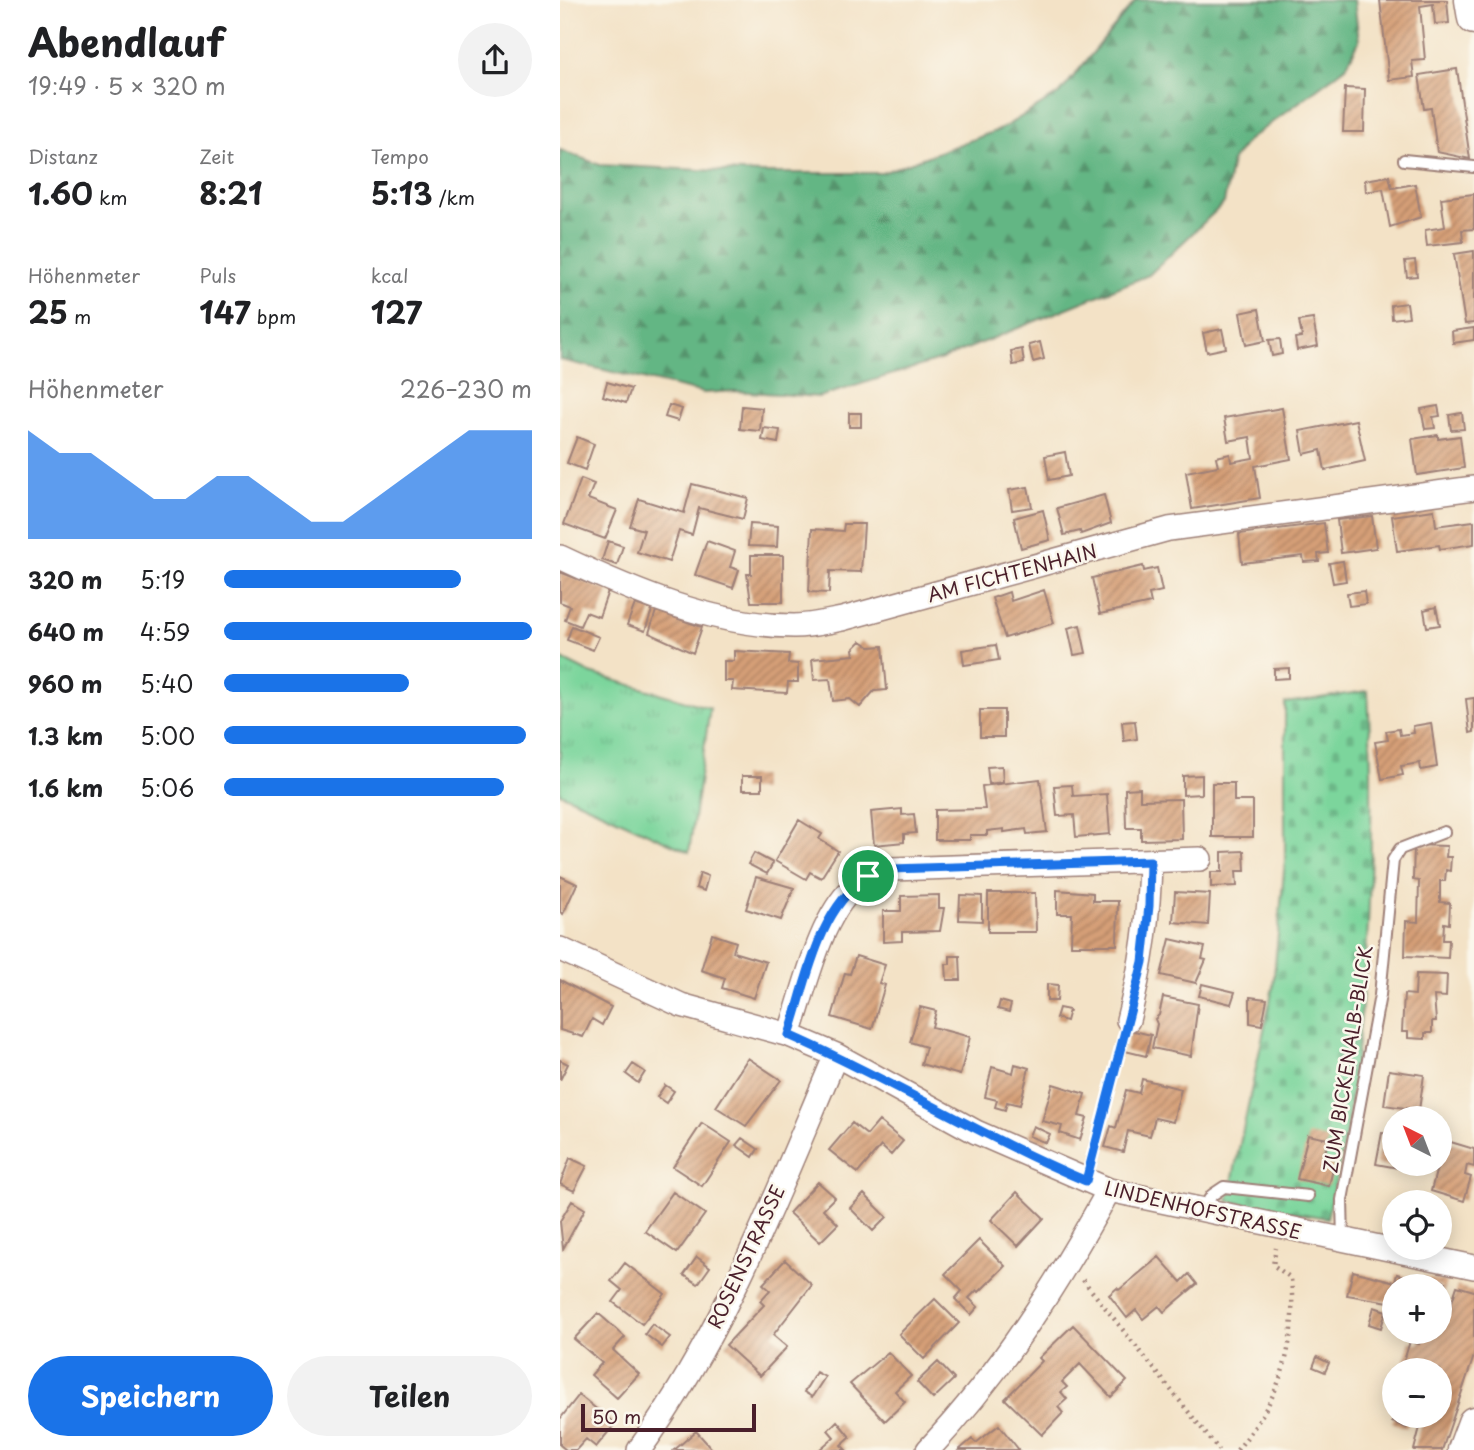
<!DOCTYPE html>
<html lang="de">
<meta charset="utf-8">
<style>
:root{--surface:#fff;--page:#f2f2f2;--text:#202124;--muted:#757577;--accent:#1a73e8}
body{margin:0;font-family:"Playpen Sans",sans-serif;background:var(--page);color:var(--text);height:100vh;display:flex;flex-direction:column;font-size:26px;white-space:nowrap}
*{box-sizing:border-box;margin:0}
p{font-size:23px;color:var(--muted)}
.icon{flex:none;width:38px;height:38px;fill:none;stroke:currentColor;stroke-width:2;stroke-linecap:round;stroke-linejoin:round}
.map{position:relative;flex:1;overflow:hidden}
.details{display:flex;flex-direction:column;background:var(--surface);width:560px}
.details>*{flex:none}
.needle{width:46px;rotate:318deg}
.fabs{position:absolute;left:822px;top:1106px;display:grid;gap:14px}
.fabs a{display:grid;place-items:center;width:70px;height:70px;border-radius:50%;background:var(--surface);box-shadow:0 4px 18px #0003;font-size:35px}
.scale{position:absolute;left:21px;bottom:18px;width:175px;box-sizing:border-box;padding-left:7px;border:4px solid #4a1f2b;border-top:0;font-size:19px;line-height:24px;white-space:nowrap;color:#4a1f2b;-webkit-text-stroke:5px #fbf7ec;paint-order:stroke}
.pin{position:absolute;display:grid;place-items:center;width:60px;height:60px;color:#fff;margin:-30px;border:4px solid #fff;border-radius:50%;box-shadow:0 2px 7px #0007}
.round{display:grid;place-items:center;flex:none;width:74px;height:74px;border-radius:37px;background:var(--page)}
.overview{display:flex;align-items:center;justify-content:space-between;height:119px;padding:0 28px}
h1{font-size:38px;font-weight:700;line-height:52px}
.figures{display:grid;grid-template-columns:repeat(3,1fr);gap:10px;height:119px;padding:7px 28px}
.figures div{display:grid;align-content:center}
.figures b{font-size:30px;font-weight:700}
.figures small{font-size:19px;font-weight:400}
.figures p{font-size:19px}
.chart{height:196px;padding:14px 28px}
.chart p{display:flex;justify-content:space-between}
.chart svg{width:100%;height:126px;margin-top:7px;fill:var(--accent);opacity:.7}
.primary-button{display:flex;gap:14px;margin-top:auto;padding:14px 28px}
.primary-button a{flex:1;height:80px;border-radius:42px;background:var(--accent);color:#fff;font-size:28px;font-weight:700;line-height:80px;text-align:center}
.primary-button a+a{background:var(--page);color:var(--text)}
ul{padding:0 28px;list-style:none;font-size:23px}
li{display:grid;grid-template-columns:112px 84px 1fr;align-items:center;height:52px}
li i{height:18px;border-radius:9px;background:var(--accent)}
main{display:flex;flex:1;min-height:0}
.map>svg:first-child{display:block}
.grass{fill:url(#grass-tufts);stroke:#627a64;stroke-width:2}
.forest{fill:url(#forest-firs);stroke:#576a58;stroke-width:2}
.cemetery{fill:url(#cemetery-stones);stroke:#627a64;stroke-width:2}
.building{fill:url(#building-hatch)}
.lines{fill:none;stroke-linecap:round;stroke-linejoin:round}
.lane-casing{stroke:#9e8078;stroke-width:14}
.street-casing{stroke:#9e8078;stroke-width:26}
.secondary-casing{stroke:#9e8078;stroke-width:35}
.path{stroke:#9e8078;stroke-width:4.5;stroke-dasharray:2 5;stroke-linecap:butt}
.lane{stroke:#fff;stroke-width:10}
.street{stroke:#fff;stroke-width:23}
.secondary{stroke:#fff;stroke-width:32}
.route-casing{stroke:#fff;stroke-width:14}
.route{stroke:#1a73e8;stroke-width:9}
.labels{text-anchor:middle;stroke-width:5;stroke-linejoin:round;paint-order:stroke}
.street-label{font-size:19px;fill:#4a1f2b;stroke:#fbf7ec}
</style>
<main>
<section class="details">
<div class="overview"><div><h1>Abendlauf</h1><p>19:49 · 5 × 320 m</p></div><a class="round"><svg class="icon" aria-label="share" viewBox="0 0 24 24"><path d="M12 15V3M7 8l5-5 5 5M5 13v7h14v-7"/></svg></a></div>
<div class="figures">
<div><p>Distanz</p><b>1.60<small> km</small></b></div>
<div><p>Zeit</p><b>8:21</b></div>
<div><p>Tempo</p><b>5:13<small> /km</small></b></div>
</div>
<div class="figures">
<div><p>Höhenmeter</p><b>25<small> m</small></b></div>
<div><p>Puls</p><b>147<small> bpm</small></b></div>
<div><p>kcal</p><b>127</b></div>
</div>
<div class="chart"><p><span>Höhenmeter</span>226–230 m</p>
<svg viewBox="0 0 160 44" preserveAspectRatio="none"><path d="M0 44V6L10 14L20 14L30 22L40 30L50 30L60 22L70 22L80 30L90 38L100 38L110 30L120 22L130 14L140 6L150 6L160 6V44z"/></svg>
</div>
<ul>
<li><b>320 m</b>5:19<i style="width:77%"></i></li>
<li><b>640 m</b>4:59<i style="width:100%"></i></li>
<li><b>960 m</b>5:40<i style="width:60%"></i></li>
<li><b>1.3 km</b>5:00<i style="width:98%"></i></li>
<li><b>1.6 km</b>5:06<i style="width:91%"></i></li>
</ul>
<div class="primary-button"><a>Speichern</a><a>Teilen</a></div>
</section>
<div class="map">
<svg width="914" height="1450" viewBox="0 0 914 1450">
<defs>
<pattern id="grass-tufts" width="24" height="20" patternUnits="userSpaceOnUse" patternTransform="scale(1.75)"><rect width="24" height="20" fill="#7bd59c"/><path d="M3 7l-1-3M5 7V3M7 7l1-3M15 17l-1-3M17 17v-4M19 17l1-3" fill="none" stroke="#6cb687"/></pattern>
<pattern id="forest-firs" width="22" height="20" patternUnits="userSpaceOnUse" patternTransform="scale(1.75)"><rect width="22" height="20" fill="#64b684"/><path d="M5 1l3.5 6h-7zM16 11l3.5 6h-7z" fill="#54936c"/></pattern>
<pattern id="cemetery-stones" width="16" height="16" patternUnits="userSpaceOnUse" patternTransform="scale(1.75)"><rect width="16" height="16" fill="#7bd59c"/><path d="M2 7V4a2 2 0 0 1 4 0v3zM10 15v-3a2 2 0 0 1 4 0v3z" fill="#6cb687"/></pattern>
<pattern id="building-hatch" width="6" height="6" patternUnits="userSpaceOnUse" patternTransform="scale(1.75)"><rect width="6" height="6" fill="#d59f77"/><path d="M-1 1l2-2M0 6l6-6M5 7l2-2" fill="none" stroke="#af8162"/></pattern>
</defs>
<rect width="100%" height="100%" fill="#fbf7ec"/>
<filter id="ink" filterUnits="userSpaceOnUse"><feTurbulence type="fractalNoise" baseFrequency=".0143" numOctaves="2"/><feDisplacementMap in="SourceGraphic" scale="14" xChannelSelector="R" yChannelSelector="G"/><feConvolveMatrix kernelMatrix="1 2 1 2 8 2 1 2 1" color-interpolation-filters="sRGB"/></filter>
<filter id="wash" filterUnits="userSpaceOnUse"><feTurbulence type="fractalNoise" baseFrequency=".00686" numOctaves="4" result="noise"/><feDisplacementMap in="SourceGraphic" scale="28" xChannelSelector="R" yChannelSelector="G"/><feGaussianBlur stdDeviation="1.57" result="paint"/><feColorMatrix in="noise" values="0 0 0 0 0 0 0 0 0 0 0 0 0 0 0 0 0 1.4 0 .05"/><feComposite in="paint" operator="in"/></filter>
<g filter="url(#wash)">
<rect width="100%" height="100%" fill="#f3e2c6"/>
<!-- grass -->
<path class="grass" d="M0,658L30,673L150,708L129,852L0,793Z"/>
<!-- forest -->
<path class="forest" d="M576,0H794L799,41L786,67L687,141L672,161L664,203L589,275L382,359L259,397L175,391L144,393L0,360V150L40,165L201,173H322L441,129L500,93Z"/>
<!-- cemetery -->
<path class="cemetery" d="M808,691C816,833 809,979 788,1120C783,1153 774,1186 767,1218L668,1201L713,987L725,861V703Z"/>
<g id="blocks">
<!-- building -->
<path class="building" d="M820,0H887L889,23L875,24L873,4L860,6L865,60L852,61L854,77L829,80Z
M897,69L902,103L910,159L877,152L871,108L864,109L859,75Z
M785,88L805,89L804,132H783Z
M829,176L832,188L855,184L861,217L830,227L823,189L806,192L805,180Z
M914,194V229L902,230L903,242L867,246L865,230L885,227L881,198Z
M914,251V323L905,324L894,254Z
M855,260L857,276L847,277L845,261Z
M847,303L849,317L832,319L831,305Z
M699,309L705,341L686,345L680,313Z
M753,319L758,346L737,350L735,338L742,337L739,321Z
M914,328V340L893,343L892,331Z
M662,329L666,348L647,352L643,333Z
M720,339L722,354L712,356L709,340Z
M480,342L484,359L473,362L469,345Z
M462,349L464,363L453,365L451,351Z
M47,382L71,389L66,403L43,396Z
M109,405L122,409L118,421L105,417Z
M182,406L202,408L200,431L180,429Z
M878,406L880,416L873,417L875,428L865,429L861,409Z
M722,408L731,459L695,466L700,498L632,509L626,472L658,466L656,457L670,454L671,462L693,458L690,437L668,441L664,418Z
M289,413H301V427H289Z
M902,413L904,429L891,430L889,415Z
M796,420L805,461L765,470L761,450L744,454L740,431Z
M204,428L220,430L218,443L202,440Z
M878,435V439L900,436L904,468L857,475L852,439Z
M17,437L34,444L25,470L7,463Z
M505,452L509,476L489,480L485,456Z
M21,479L34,484L28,499L57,510L45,539L4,524Z
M132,484L188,498L183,519L139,508L132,535L119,531L109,562L77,552L84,530L70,526L79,499L124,513Z
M468,487L472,507L452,510L449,490Z
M544,495L551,523L521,534L520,531L504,535L497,508Z
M483,510L490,540L461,548L454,518Z
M874,510L876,526L914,521V544L880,549L879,545L837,551L832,516Z
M812,516L816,548L781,553L777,520Z
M764,523L768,553L758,554L759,561L744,562L743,556L682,563L679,534Z
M190,524L218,526L217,547L188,546Z
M284,524H304L301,572L270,571L269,593L249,592L252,529L283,531Z
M48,541L63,546L57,565L42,560Z
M147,541L175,551L170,567L179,570L173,588L135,575Z
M191,555H223V602H191L187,574H191Z
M783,561L786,581L773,583L769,563Z
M583,566L584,571L597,568L602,591L589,594L591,603L540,614L532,578Z
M0,572L48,591L39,617L26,612L20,626L5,620L10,606L0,602Z
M484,590L494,623L445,638L432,598L449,592L451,601Z
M804,591L806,604L789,606L787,593Z
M75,604L92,610L85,631L67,625Z
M876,607L880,625L867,627L864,610Z
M96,611L142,627L133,653L89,633Z
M520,625L526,653L514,655L508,628Z
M12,626L39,637L33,650L7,640Z
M301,641L310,647L323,646L327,690L314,691L300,707L290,699L273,701L270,679L254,680L252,659L294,655L293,649Z
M436,645L439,660L404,665L402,650Z
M174,651L229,654L228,663L238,664V682H228L227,693L172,690L173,681H164V661H174Z
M729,668V678L714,679V669Z
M914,698V732L910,733L906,699Z
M420,710H444V737H420Z
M575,721L577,739L564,741L562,722Z
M871,723L877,767L861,770L860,763L841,766L843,775L822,779L815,742L828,740L826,731L839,729L840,735L854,733L853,726Z
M442,766L443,782L429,784L427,767Z
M642,775V794L623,795V776Z
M182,776H202V790H182Z
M480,779L487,832L467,834L466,829L444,832V829L427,831V835H410V840H375V810L425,809L422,786Z
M652,783H674V801H693V837H652Z
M512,785L513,796L547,794L550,834L516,837L514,815L497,816L494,786Z
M580,788V800L621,799L622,839L581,840V828H566L565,789Z
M342,809V815L354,814L356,833L344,834V842L314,845L311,812Z
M239,820L262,834L259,839L278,851L261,878L250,872L246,879L215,861Z
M854,845L887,846L886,857H891L890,871L886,870L885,881H880V902L890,903L889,924L884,923L883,940H889L888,958L845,956L846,921L858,922L859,881L853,880Z
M684,851L685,871H676L677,886L651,887V872H662V852Z
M194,853L213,863L207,874L188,864Z
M140,873L148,876L144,891L136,888Z
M0,876L17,884L3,914L0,912Z
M196,877L234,888L221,920L186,909Z
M497,890L533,893V901H558L557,945H511L512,914H497Z
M615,892L650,894L648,925L613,922Z
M428,893H475L476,932H428Z
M379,895V908H384L380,931L342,932V941L323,942V911H341V896Z
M400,895L422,896V921L399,920Z
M152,934L176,942L173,952L206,962L194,998L162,988L165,978L141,970Z
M610,939L645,947L642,959L646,960L636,983L601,975Z
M296,956L325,965L319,983L325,985L312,1029L272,1017L285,973L290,974Z
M390,956H400L401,980H387L386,964H390Z
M856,974L887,975L886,997L874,996L876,1021H872V1033H865V1039L848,1038V1032H842L844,994L855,995Z
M0,980L51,1007L42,1025L32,1019L23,1037L0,1030Z
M487,984L498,985L497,1001H487Z
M642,984L675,992L671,1004L639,996Z
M603,997L638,1004L631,1056L592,1048L597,1024L595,1019L599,1015Z
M690,997L707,999L702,1025L690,1023Z
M440,1001L451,1004L449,1012L438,1009Z
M360,1007L376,1011L372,1027L410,1037L400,1075L361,1064L366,1047L350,1042Z
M499,1008L509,1010L506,1021L496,1018Z
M570,1030L591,1035L586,1056L565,1051Z
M188,1058L221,1080L186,1126L156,1107Z
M0,1060L8,1064L0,1080Z
M73,1064L85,1072L78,1083L66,1074Z
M455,1064L469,1068L460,1105L447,1102L445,1110L435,1107L437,1100L425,1097L432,1067L453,1073Z
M829,1070L864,1075L859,1110L824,1105Z
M582,1079L621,1089L613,1122L595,1118L590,1136L568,1131L563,1152L545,1147L551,1126L556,1128L566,1090L579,1093Z
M493,1084L525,1094L519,1116L527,1118L520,1140L500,1133L502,1126L482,1121Z
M105,1085L114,1091L106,1103L97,1097Z
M319,1121L343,1141L331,1155L321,1146L298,1173L269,1150L292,1123L307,1135Z
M142,1123L171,1142L142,1186L113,1167Z
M473,1126L490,1134L486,1143L469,1136Z
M822,1133L835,1135V1164H850L849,1170L816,1164Z
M748,1135L768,1139L763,1163L774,1165L769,1186L737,1179Z
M182,1138L198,1149L193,1157L176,1145Z
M884,1140L914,1149V1167L907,1165L905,1175L911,1177L904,1201L871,1191Z
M10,1158L27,1166L14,1191L0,1184Z
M258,1182L275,1197L263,1209L278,1224L260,1242L229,1213Z
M113,1192L145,1214L117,1253L85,1231Z
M457,1192L484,1218L458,1246L431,1220Z
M304,1194L327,1217L313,1231L290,1208Z
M12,1201L25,1209L3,1249L0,1221Z
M419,1240L445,1266L419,1292L417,1290L409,1298L418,1307L411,1315L395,1299L402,1291L385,1274Z
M137,1257L150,1267L138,1284L124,1275Z
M599,1257L621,1282L629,1274L637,1284L604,1312L599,1306L583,1319L576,1310L567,1318L549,1295L557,1288L559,1290Z
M225,1260L252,1285L213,1335L227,1347L200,1376L166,1345L204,1305L200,1301L210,1290L203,1284Z
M65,1263L105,1294L82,1324L53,1302L62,1290L51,1281Z
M793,1271L835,1282L837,1274L862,1281L863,1276L886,1282L881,1302L880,1286H835V1303L787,1295Z
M897,1286L914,1291V1356L882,1450H854L863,1416H880V1370L844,1361L850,1341L859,1344L863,1332H880V1315L887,1317Z
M375,1299L399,1323L364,1359L339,1334Z
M814,1307L826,1311L821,1328L809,1324Z
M38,1313L65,1337L53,1350L79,1374L57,1398L31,1375L42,1363L14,1339Z
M92,1324L110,1337L102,1347L85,1334Z
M513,1325L567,1381L551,1397L520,1364L502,1382L507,1387L501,1392L507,1399L498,1407L503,1413L482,1435L445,1399L482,1361L479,1358Z
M328,1352L351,1376L335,1391L345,1402L325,1421L290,1384Z
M757,1357L769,1363L765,1372L753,1367Z
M378,1362L394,1379L373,1399L357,1382Z
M256,1372L265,1377L252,1397L244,1392Z
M19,1395L55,1424L36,1447L26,1439L16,1450H6L0,1445V1419Z
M835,1416L851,1418L846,1428L832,1422Z
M277,1421L290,1437L281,1445L286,1450H259L274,1437L268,1430Z
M439,1425L459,1450H399L412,1439L416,1443Z
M136,1431L153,1450H114L119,1446Z"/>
</g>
</g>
<g filter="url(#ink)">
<use href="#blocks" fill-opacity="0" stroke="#9e8078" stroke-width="2"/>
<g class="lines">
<!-- lane casing -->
<g class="lane-casing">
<path id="lane" d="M844,160L914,167
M643,1209L652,1195L664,1187L748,1196
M783,1241L782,1200L820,995L833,860L840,849L884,832"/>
</g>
<!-- street casing -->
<g class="street-casing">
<path id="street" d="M0,557C72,591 153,626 234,626C250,626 266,622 282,619L609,529L914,488
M0,949L121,1005L229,1035L276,1055L416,1132L549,1190L914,1267
M568,1020C582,966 589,916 590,861
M229,1035C244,992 259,919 293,888C304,877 316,873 331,869L640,859
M79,1450C166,1330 218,1190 276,1055
M368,1450C442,1371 497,1284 549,1190"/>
</g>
<!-- secondary casing -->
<g class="secondary-casing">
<path id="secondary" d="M911,0L914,18
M904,1450L914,1423"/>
</g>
<!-- path -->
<path class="path" d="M531,1157L562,1041
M523,1280L659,1450
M677,1450C721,1397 737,1347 731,1278L713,1265L716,1248"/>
<!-- lane -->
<use href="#lane" class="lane"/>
<!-- street -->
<use href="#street" class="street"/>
<!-- secondary -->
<use href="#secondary" class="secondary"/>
</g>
</g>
<g class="lines" filter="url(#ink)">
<!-- route casing -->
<g class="route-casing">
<path id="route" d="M590,861L589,906L583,962L526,1181C424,1138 330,1079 229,1035C246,984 258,909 306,878C313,873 323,871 331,869Z"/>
</g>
<!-- route -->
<use href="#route" class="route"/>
</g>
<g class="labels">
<!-- street labels -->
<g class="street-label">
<text transform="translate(452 573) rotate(-15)" y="7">AM FICHTENHAIN</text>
<text transform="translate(788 1059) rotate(-81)" y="7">ZUM BICKENALB-BLICK</text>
<text transform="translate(643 1210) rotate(13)" y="7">LINDENHOFSTRASSE</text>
<text transform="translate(186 1257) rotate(-65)" y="7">ROSENSTRASSE</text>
</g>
</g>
</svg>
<div class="fabs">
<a><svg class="needle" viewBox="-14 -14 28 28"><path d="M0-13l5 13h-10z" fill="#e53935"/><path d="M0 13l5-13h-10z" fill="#757577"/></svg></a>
<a><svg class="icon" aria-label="locate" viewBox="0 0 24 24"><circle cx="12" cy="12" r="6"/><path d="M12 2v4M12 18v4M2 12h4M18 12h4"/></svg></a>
<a>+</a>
<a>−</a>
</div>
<div class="scale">50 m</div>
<div class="pin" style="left:308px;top:876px;background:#1e9e55"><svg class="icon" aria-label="arrive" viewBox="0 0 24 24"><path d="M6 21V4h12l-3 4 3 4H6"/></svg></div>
</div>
</main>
